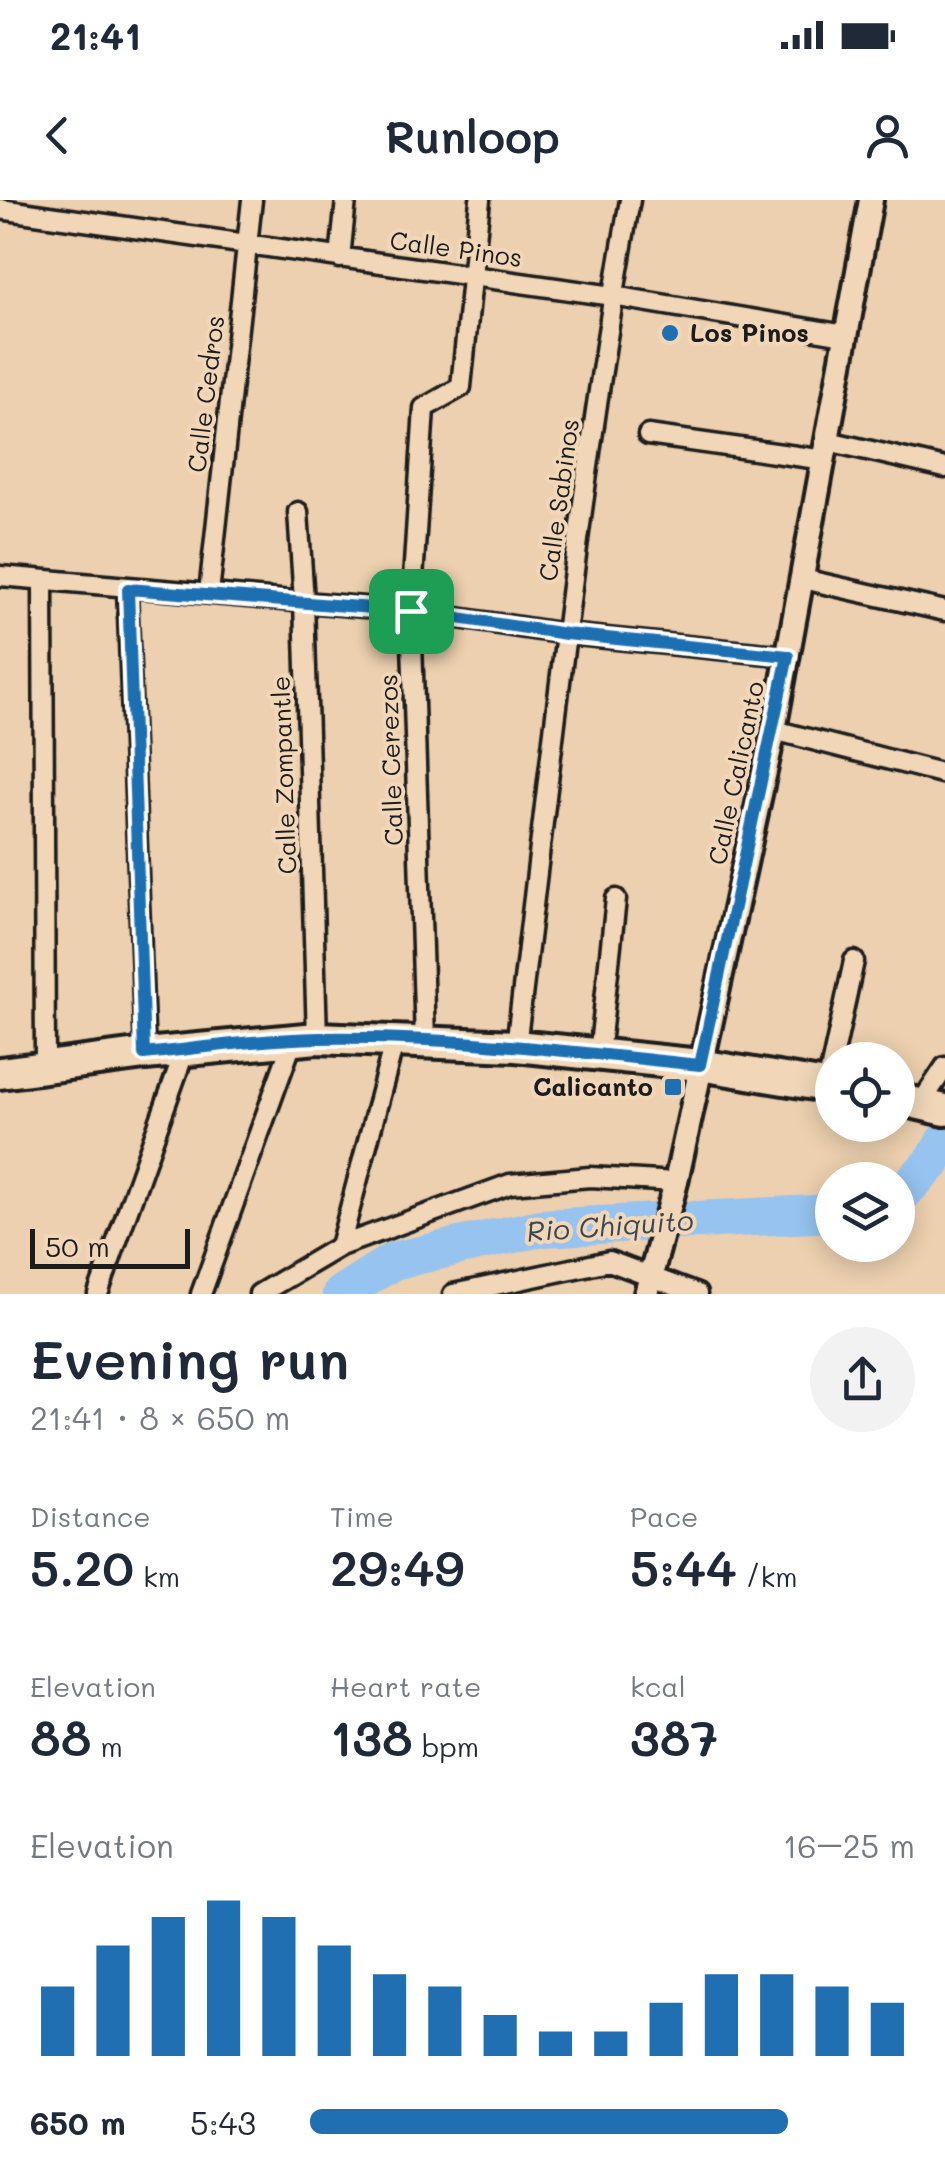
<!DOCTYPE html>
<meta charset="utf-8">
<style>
:root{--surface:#fff;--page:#f2f2f3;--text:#1f2937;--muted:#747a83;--accent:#1f6fb2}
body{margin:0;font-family:Mali,sans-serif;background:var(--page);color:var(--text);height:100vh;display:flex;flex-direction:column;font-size:38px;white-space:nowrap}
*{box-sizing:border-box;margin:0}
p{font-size:32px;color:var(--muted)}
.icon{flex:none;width:55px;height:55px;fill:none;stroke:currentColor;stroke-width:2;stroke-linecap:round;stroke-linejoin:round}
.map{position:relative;height:1094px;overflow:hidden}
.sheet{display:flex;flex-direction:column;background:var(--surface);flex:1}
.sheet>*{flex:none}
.fabs{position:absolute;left:815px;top:842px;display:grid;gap:20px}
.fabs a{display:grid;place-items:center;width:100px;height:100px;border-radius:50%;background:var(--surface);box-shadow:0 5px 25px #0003;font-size:50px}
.scale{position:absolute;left:30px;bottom:25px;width:160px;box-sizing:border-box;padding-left:10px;border:5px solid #1c1c1c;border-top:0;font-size:28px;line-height:35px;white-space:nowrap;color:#1c1c1c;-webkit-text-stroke:8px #f1d7b8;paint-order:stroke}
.pin{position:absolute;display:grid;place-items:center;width:85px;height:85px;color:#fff;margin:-42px;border-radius:20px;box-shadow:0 5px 15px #0006}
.round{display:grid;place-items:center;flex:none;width:105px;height:105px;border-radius:52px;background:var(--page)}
.headline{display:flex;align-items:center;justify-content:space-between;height:170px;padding:0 30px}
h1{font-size:55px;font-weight:600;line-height:75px}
.figures{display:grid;grid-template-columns:repeat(3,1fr);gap:15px;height:170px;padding:10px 30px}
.figures div{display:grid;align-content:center}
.figures b{font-size:50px;font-weight:600}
.figures small{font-size:28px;font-weight:400}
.figures p{font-size:28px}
.chart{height:280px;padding:20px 30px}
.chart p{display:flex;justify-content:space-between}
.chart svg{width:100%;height:180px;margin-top:10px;stroke:var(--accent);stroke-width:6}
ul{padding:0 30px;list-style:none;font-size:32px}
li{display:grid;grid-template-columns:160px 120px 1fr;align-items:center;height:75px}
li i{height:25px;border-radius:12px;background:var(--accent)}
.status{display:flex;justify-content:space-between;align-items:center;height:70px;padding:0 50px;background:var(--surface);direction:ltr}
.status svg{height:28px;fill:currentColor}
header{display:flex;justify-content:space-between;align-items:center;height:130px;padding:0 30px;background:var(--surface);font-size:45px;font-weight:600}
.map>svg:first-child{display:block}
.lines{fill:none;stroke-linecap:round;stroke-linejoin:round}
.river{stroke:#96c3f0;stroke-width:38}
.minor-casing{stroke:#1c1c1c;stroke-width:25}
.tertiary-casing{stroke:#1c1c1c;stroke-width:30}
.primary-casing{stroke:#1c1c1c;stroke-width:38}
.minor{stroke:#f1d7b8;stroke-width:18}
.tertiary{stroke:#f1d7b8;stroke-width:22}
.primary{stroke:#f1d7b8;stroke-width:30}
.route-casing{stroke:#fff;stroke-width:20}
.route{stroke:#1f6fb2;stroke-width:12}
.poi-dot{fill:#1f6fb2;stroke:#f1d7b8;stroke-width:4}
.labels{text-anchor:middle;stroke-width:8;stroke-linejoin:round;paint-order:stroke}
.street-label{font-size:25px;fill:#1c1c1c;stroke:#f1d7b8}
.poi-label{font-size:25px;font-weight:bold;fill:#1c1c1c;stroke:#f1d7b8;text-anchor:start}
.water-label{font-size:28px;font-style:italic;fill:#3a4651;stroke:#f1d7b8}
</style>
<div class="status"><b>21:41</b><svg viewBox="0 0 49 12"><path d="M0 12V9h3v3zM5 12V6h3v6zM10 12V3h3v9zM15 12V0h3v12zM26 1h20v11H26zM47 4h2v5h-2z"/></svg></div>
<header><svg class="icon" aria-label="back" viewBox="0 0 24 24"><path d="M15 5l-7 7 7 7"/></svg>Runloop<svg class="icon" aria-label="person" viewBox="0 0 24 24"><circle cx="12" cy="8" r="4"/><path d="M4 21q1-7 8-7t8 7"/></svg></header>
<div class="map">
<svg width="945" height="1094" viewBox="0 0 945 1094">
<rect width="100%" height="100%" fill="#ecd0af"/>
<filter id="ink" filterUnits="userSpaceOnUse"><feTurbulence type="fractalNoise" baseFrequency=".01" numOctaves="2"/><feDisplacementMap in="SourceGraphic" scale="20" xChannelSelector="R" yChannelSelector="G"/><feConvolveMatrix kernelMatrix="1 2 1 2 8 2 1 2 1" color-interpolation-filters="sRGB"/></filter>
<g filter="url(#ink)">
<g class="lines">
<!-- river -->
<path class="river" d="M898,997L931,964L945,942
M341,1094L393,1061L540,1028L832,1013"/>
<!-- minor casing -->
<g class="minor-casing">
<path id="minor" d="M0,9L613,96L845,135
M340,58L346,0
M648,235L825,260
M828,241L945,268
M298,312L304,401L317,838
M0,376L411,411L566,434L788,456
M803,379L945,411
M43,381L45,867
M127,389L145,854
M209,393L252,0
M774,530L945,574
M425,840L411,411L424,208L461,187L480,0
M516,846C551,564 580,280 630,0
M599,855L616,699
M827,886L854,761
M921,903L945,867
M340,1046L395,839
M98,1094L185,850
M201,1094L293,840
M259,1094L340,1046L510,984L590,977L676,982
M453,1094L609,1061L697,1094"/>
</g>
<!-- tertiary casing -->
<g class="tertiary-casing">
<path id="tertiary" d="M646,1094L676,982L774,530L871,0"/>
</g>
<!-- primary casing -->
<g class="primary-casing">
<path id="primary" d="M0,873L145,854L317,838L516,846L700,865L832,887
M898,899L945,910"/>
</g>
<!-- minor -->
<use href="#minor" class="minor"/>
<!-- tertiary -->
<use href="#tertiary" class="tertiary"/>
<!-- primary -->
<use href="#primary" class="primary"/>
</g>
</g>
<g class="lines" filter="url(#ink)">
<!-- route casing -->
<g class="route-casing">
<path id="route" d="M128,389L411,411L566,434L788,456L700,865C574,852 447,836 319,838C261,839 202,848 144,854Z"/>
</g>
<!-- route -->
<use href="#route" class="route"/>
</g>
<!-- markers -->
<g class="poi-dot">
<circle cx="670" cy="133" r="10"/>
<rect x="663" y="877" width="20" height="20" rx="5"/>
</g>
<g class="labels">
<!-- street labels -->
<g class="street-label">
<text transform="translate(456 49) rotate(8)" y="9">Calle Pinos</text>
<text transform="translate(206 194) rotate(-83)" y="9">Calle Cedros</text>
<text transform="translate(559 300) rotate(-82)" y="9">Calle Sabinos</text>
<text transform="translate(391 560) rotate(-92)" y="9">Calle Cerezos</text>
<text transform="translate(736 573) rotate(-78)" y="9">Calle Calicanto</text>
<text transform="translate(284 575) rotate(-92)" y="9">Calle Zompantle</text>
</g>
<!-- poi labels -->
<g class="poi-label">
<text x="690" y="142">Los Pinos</text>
<text x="653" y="896" text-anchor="end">Calicanto</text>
</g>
<!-- water labels -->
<g class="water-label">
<text transform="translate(610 1026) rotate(-4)" y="10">Rio Chiquito</text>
</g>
</g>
</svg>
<div class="fabs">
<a><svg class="icon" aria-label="locate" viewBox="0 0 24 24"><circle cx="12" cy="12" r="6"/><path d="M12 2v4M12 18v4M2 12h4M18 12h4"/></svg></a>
<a><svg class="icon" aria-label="layers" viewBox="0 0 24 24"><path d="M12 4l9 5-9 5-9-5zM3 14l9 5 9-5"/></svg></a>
</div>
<div class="scale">50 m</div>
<div class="pin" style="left:411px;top:411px;background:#1e9e55"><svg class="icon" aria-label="arrive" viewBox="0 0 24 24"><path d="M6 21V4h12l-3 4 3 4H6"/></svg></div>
</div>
<section class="sheet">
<div class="headline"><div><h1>Evening run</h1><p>21:41 · 8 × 650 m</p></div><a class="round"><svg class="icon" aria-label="share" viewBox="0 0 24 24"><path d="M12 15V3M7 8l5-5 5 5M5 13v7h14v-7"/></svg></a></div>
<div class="figures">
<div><p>Distance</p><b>5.20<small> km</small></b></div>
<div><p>Time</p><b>29:49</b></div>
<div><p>Pace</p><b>5:44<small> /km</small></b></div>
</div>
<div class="figures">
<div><p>Elevation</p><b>88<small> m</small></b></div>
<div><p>Heart rate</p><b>138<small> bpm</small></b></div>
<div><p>kcal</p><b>387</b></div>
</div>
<div class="chart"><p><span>Elevation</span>16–25 m</p>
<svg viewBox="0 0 160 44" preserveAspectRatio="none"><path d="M5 44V27M15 44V17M25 44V10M35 44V6M45 44V10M55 44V17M65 44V24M75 44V27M85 44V34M95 44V38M105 44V38M115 44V31M125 44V24M135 44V24M145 44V27M155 44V31"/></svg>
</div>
<ul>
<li><b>650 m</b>5:43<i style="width:79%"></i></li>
</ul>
</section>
